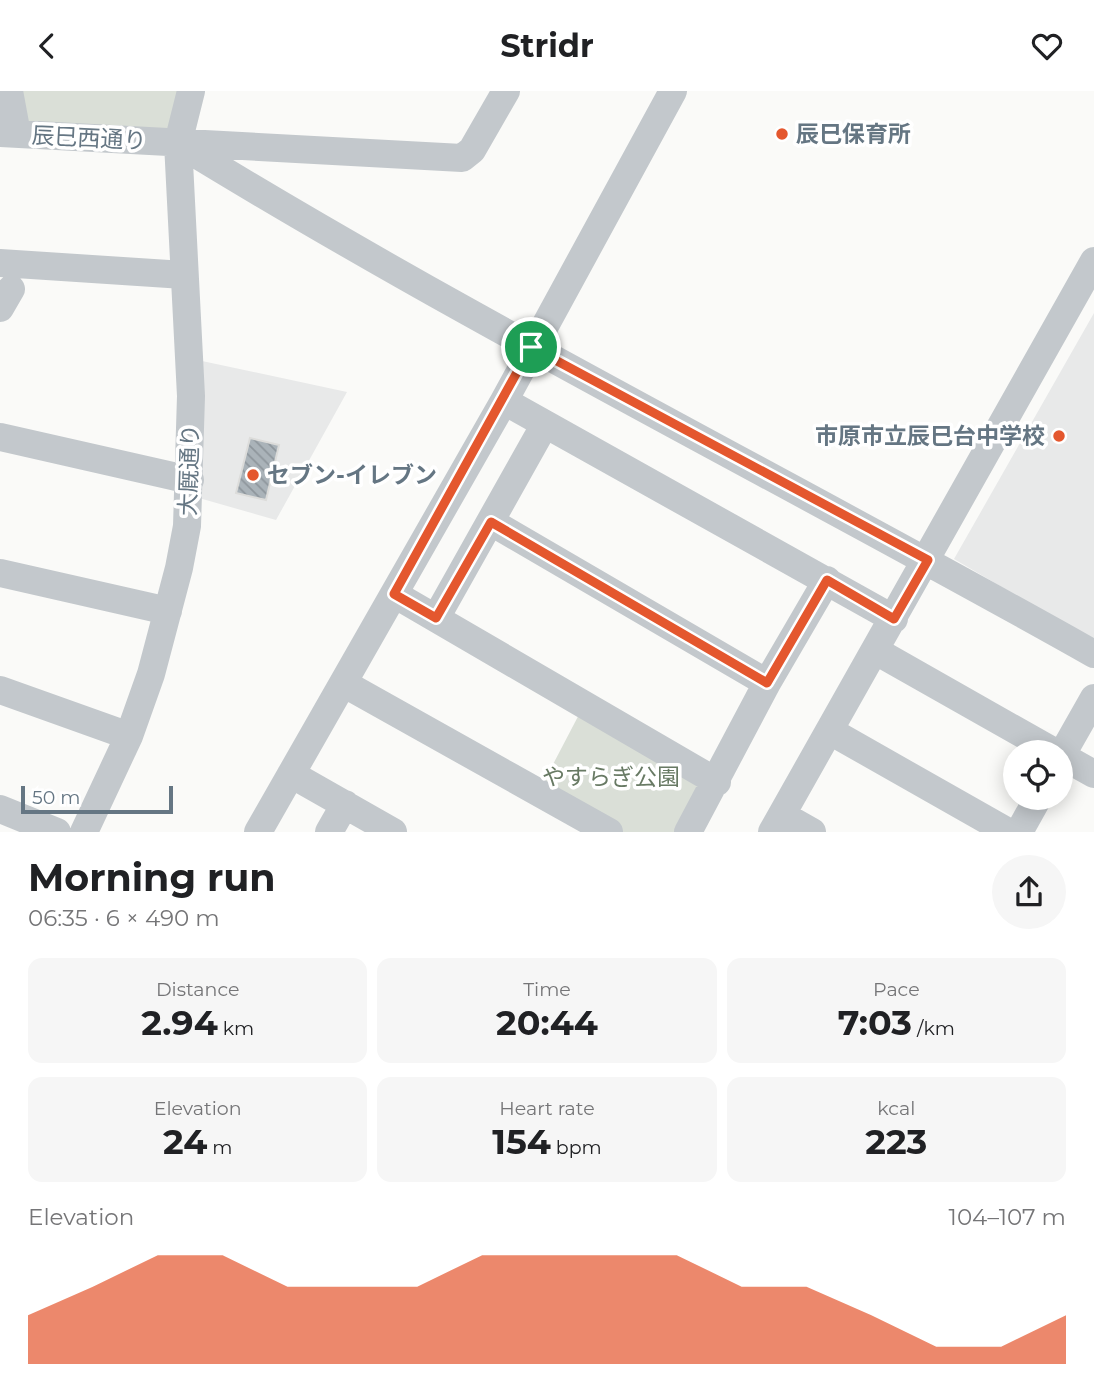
<!DOCTYPE html>
<meta charset="utf-8">
<style>
:root{--surface:#fff;--page:#f6f6f6;--text:#202124;--muted:#757577;--accent:#e4572e}
body{margin:0;font-family:Montserrat,"Noto Sans JP",sans-serif;background:var(--page);color:var(--text);height:100vh;display:flex;flex-direction:column;font-size:26px;white-space:nowrap}
*{box-sizing:border-box;margin:0}
p{font-size:23px;color:var(--muted)}
.icon{flex:none;width:38px;height:38px;fill:none;stroke:currentColor;stroke-width:2;stroke-linecap:round;stroke-linejoin:round}
.map{position:relative;height:741px;overflow:hidden}
.drawer{display:flex;flex-direction:column;background:var(--surface);flex:1}
.drawer>*{flex:none}
.controls{position:absolute;left:1003px;top:649px;display:grid;gap:14px}
.controls a{display:grid;place-items:center;width:70px;height:70px;border-radius:50%;background:var(--surface);box-shadow:0 4px 18px #0003;font-size:35px}
.scale{position:absolute;left:21px;bottom:18px;width:152px;box-sizing:border-box;padding-left:7px;border:4px solid #657683;border-top:0;font-size:19px;line-height:24px;white-space:nowrap;color:#657683;-webkit-text-stroke:5px #fff;paint-order:stroke}
.pin{position:absolute;display:grid;place-items:center;width:60px;height:60px;color:#fff;margin:-30px;border:4px solid #fff;border-radius:50%;box-shadow:0 2px 7px #0007}
.round{display:grid;place-items:center;flex:none;width:74px;height:74px;border-radius:37px;background:var(--page)}
.head{display:flex;align-items:center;justify-content:space-between;height:119px;padding:0 28px}
h1{font-size:38px;font-weight:700;line-height:52px}
.metrics{display:grid;grid-template-columns:repeat(3,1fr);gap:10px;height:119px;padding:7px 28px}
.metrics div{display:grid;align-content:center;border-radius:14px;background:var(--page);text-align:center}
.metrics b{font-size:35px;font-weight:700}
.metrics small{font-size:19px;font-weight:400}
.metrics p{font-size:19px}
.chart{height:196px;padding:14px 28px}
.chart p{display:flex;justify-content:space-between}
.chart svg{width:100%;height:126px;margin-top:7px;fill:var(--accent);opacity:.7}
header{display:flex;justify-content:space-between;align-items:center;height:91px;padding:0 28px;background:var(--surface);font-size:32px;font-weight:700}
.map>svg:first-child{display:block}
.built{fill:#e8e9e9}
.park{fill:#dadfd7}
.building{fill:url(#building-back-hatch);stroke:#dcdcda;stroke-width:2}
.lines{fill:none;stroke-linecap:round;stroke-linejoin:round}
.minor{stroke:#c3c8cc;stroke-width:28}
.route-casing{stroke:#fff;stroke-width:14}
.route{stroke:#e4572e;stroke-width:9}
.poi-dot{fill:#e4572e;stroke:#fff;stroke-width:2.5}
.labels{text-anchor:middle;stroke-width:7;stroke-linejoin:round;paint-order:stroke}
.poi-label{font-size:23px;font-weight:bold;fill:#657683;stroke:#fff;text-anchor:start}
.street-label{font-size:23px;fill:#657683;stroke:#fff}
.park-label{font-size:23px;fill:#687a64;stroke:#fff}
</style>
<header><svg class="icon" aria-label="back" viewBox="0 0 24 24"><path d="M15 5l-7 7 7 7"/></svg>Stridr<svg class="icon" aria-label="heart" viewBox="0 0 24 24"><path d="M12 20l-8-8c-3-5 5-10 8-4 3-6 11-1 8 4z"/></svg></header>
<div class="map">
<svg width="1094" height="741" viewBox="0 0 1094 741">
<defs>
<pattern id="building-back-hatch" width="6" height="6" patternUnits="userSpaceOnUse" patternTransform="scale(1.75)"><rect width="6" height="6" fill="#aab3b9"/><path d="M-1 5l2 2M0 0l6 6M5-1l2 2" fill="none" stroke="#8e969c"/></pattern>
</defs>
<rect width="100%" height="100%" fill="#fafaf8"/>
<!-- built -->
<path class="built" d="M1094,222V550L954,468Z
M202,270L347,301L276,429L199,407Z"/>
<!-- park -->
<path class="park" d="M9,0H193L178,52L17,43Z
M584,614L717,691L688,741H609L538,702Z"/>
<!-- building -->
<path class="building" d="M250,347L279,354L266,409L236,402Z"/>
<g class="lines">
<!-- minor -->
<path class="minor" d="M9,0L17,43
M0,42L462,67L472,59L506,0
M178,52C476,235 789,391 1094,563
M0,172L184,184
M0,217L11,198
M504,310L894,528
M0,346L190,389
M491,431L767,592
M0,482L168,520
M394,503L717,691
M436,527L545,333
M876,560L1056,662
M343,592L609,741
M0,599L129,645
M830,640L1008,741
M1060,664L1094,683
M1060,667L1094,607
M291,683L393,741
M0,718L57,741
M782,724L812,741
M84,741L129,645L151,583L179,477L187,435L191,305L178,52L191,0
M258,741L504,310L673,0
M329,741L345,713
M688,741L767,592L827,489
M772,741L1094,170
M1019,741L1038,707"/>
</g>
<g class="lines">
<!-- route casing -->
<g class="route-casing">
<path id="route" d="M531,256L928,469L894,528L827,489L767,592L491,431L436,527L394,503Z"/>
</g>
<!-- route -->
<use href="#route" class="route"/>
</g>
<!-- markers -->
<g class="poi-dot">
<circle cx="782" cy="43" r="7"/>
<circle cx="1059" cy="345" r="7"/>
<circle cx="253" cy="384" r="7"/>
</g>
<g class="labels">
<!-- poi labels -->
<g class="poi-label">
<text x="796" y="51">辰巳保育所</text>
<text x="1045" y="353" text-anchor="end">市原市立辰巳台中学校</text>
<text x="267" y="392">セブン-イレブン</text>
</g>
<!-- street labels -->
<g class="street-label">
<text transform="translate(89 47) rotate(3)" y="8">辰巳西通り</text>
<text transform="translate(189 379) rotate(-88)" y="8">大厩通り</text>
</g>
<!-- park labels -->
<g class="park-label">
<text x="611" y="694">やすらぎ公園</text>
</g>
</g>
</svg>
<div class="controls">
<a><svg class="icon" aria-label="locate" viewBox="0 0 24 24"><circle cx="12" cy="12" r="6"/><path d="M12 2v4M12 18v4M2 12h4M18 12h4"/></svg></a>
</div>
<div class="scale">50 m</div>
<div class="pin" style="left:531px;top:256px;background:#1e9e55"><svg class="icon" aria-label="arrive" viewBox="0 0 24 24"><path d="M6 21V4h12l-3 4 3 4H6"/></svg></div>
</div>
<section class="drawer">
<div class="head"><div><h1>Morning run</h1><p>06:35 · 6 × 490 m</p></div><a class="round"><svg class="icon" aria-label="share" viewBox="0 0 24 24"><path d="M12 15V3M7 8l5-5 5 5M5 13v7h14v-7"/></svg></a></div>
<div class="metrics">
<div><p>Distance</p><b>2.94<small> km</small></b></div>
<div><p>Time</p><b>20:44</b></div>
<div><p>Pace</p><b>7:03<small> /km</small></b></div>
</div>
<div class="metrics">
<div><p>Elevation</p><b>24<small> m</small></b></div>
<div><p>Heart rate</p><b>154<small> bpm</small></b></div>
<div><p>kcal</p><b>223</b></div>
</div>
<div class="chart"><p><span>Elevation</span>104–107 m</p>
<svg viewBox="0 0 160 44" preserveAspectRatio="none"><path d="M0 44V27L10 17L20 6L30 6L40 17L50 17L60 17L70 6L80 6L90 6L100 6L110 17L120 17L130 27L140 38L150 38L160 27V44z"/></svg>
</div>
</section>
